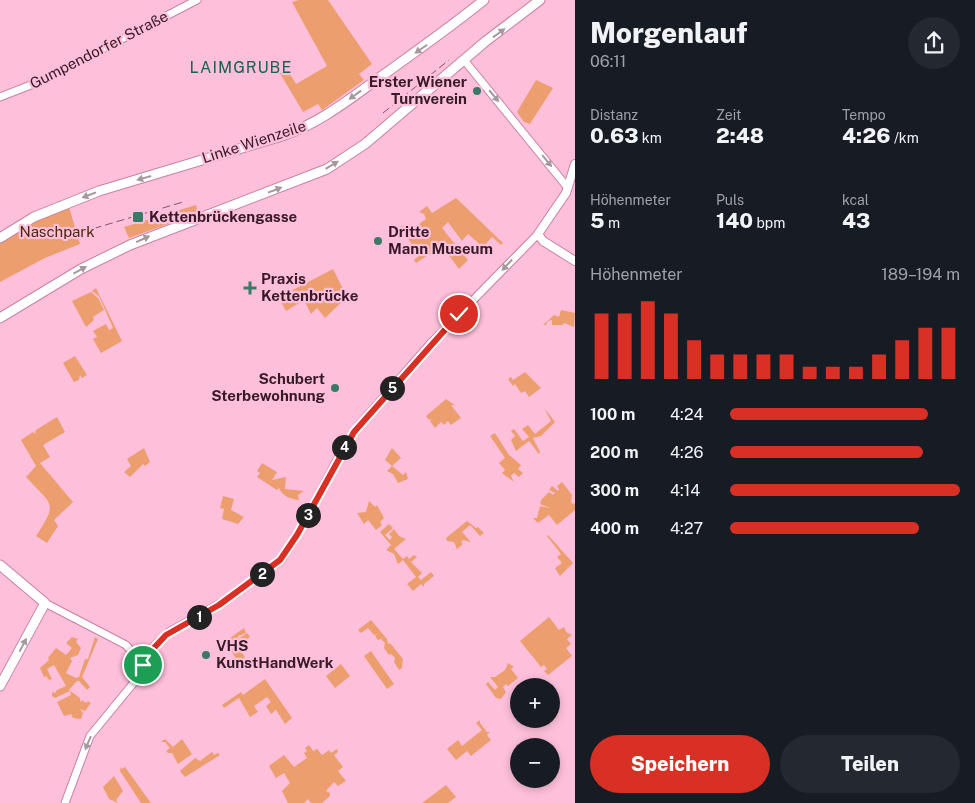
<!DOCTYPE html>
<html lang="de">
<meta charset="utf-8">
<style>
:root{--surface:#171b24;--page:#242831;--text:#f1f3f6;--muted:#9ea1a6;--accent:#d93025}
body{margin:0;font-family:"Public Sans",sans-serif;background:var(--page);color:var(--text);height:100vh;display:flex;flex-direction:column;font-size:19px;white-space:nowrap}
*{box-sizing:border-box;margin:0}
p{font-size:16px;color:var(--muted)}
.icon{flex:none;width:28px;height:28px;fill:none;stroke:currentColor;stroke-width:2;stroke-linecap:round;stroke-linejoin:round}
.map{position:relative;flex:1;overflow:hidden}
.panel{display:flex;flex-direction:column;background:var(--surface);width:400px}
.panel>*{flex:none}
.buttons{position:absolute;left:510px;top:678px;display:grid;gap:10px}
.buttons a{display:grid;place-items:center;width:50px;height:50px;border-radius:50%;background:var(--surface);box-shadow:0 2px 8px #0003;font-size:25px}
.pin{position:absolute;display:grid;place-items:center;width:42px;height:42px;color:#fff;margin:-21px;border:2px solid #fff;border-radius:50%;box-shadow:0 1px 5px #0007}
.km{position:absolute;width:25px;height:25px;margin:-12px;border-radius:50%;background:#222;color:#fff;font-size:14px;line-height:25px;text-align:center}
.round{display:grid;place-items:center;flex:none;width:52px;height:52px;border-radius:26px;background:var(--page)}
.overview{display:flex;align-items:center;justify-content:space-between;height:85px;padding:0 15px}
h1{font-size:28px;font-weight:800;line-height:38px}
.figures{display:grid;grid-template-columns:repeat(3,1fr);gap:8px;height:85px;padding:5px 15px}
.figures div{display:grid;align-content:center}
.figures b{font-size:21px;font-weight:800}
.figures small{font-size:14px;font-weight:400}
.figures p{font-size:14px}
.chart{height:140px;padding:10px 15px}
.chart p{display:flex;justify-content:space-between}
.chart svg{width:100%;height:90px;margin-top:5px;stroke:var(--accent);stroke-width:6}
.button{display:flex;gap:10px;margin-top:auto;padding:10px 15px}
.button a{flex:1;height:58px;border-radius:30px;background:var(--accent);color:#fff;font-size:20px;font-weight:800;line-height:58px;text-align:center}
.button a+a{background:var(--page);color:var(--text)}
ul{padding:0 15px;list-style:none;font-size:16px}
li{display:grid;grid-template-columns:80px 60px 1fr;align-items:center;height:38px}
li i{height:12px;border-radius:6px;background:var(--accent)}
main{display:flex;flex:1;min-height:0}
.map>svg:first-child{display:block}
.green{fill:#ec9e6f}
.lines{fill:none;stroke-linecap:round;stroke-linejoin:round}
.tertiary-casing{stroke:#c980a1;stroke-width:9}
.secondary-casing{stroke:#c980a1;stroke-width:10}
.primary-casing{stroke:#c980a1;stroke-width:11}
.tertiary{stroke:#fff;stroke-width:7}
.secondary{stroke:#fff;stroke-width:8}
.primary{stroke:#fff;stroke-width:9}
.rail{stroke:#805669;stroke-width:1;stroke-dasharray:8 4;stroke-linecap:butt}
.oneway{fill:#a5989e}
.route-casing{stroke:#fff;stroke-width:10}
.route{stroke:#d93025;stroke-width:6}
.poi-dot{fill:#3b7966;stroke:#febfda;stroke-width:2}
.labels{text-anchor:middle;stroke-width:4.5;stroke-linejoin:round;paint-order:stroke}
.street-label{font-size:15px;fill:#371a28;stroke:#febfda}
.poi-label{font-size:15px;font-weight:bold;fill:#371a28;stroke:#febfda;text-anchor:start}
.park-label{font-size:15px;fill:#4a2711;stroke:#febfda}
.neighbourhood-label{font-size:16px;letter-spacing:1px;fill:#14624f;stroke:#febfda}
</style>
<main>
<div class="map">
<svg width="575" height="803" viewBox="0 0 575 803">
<rect width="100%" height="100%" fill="#febfda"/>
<!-- green -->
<path class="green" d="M299,0H328L372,64L359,74L364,80L322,110L318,104L303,112L275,65L282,61L296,84L327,66L292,2Z
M536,80L553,88L530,124L524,122L517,112Z
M456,198L503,243L501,245L492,237L483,247L468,234L462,241L448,222L442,228L468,260L459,269L442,246L416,263L414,260L420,255L399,227L403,226L408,232L426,219L424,214L419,212L427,206L432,213Z
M196,205L198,213L129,238L124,227Z
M69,207L80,244L45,258L0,282V241L32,222Z
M333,269L347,297L325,318L317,308L311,314L304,300L286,311L281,302L294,296L291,291Z
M96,288L122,341L101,353L93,339L97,337L93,331L106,324L109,330L113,328L99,296L92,291Z
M91,292L98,298L104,310L93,317L94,320L86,327L72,301Z
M561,310L575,313L574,327L564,323L563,325H552V320L548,321L546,325H543L554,315L559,317Z
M75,356L87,375L82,378L80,375L79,380L74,382L63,363Z
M525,372L541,388L529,397L525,391L521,393L515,384L513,386L508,379L511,377L513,380Z
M446,399L455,405H451L461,418L451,425L448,421L444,425L441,422L435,428L430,421L432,419L429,420L426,416Z
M544,408L555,422L541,436L533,438L540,452L539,454L529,441L516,451L511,440L515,436L511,431L514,429L523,441L529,437L522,429L528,425L535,434L551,421Z
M57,417L65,432L43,445L50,457L40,463L73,502L54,520L58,526L47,543L36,536C59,501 52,506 26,477L36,466L21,440L33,432L35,434L36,430Z
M495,433L509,455L521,465L518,469L523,473L519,477L514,473L511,476L514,482L502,473L505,470L499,463L505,458L490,436Z
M144,448L150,462L145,466L143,464L130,477L124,472L131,466L127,459Z
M392,448L401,458L392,466L403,475L406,472L408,479L398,483L393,474L387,471L392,466L385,460Z
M262,463L277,472L272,480L286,477L285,489L304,491L298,495L299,500C290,499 282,496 279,488L277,490L257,477L260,473L257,471Z
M562,482L572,495L571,502L573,504L575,503V510L557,525L549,515L538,523L533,518H537L540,506L550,508L540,504L541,500L549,492L553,495L555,493L549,490L552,486L558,491L559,489L557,486Z
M223,496L234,499L231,510L244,517L238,524L222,519L224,509L220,508Z
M369,501L375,507L377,505L384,518L380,522L382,525L376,530L368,520L364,524L357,513L366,512Z
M467,521L476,528L478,527L484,533L480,536L470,525L462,532L471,542L463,540L461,542L463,544L457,549L454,542L447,541L446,538Z
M389,524L393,528L385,535L390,540L392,537L389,534L394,529L399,536L406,539L394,549L403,559L407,556L409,559L414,555L417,557L411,562L422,573L418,577L421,580L431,572L434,576L424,584V587L421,584L413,591L407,584L416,577L403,560L398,564L394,554L386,550L391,545L380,532Z
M548,535L573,563L560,576L555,568L562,563L557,557L561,554L547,536Z
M549,617L559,630L564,627L566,632L572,635L567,639L571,644L566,648L572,656L548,675L544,671L547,669L544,665L541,667L520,641Z
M371,620L387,639L388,644L390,643L403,659L402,668L399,670L394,662L395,658L391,654L389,655L384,648L385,643L381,639L378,640L375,636L377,634L374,635L368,628L361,633L358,630Z
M244,628L246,633L238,636V639L247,633L250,637L237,646L245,657L238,662L227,644L231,641L230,638Z
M72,637L78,639L76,642L81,648L78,655L70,658L72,661L66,673L76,678L79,677L85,659H88L95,637L98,639L82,677L90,687L87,690L79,681H77L69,690L80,698V702L82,700L86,703L88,701L91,703L85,711L80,709L83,713L81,719L73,718L71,714L64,716L57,702L71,695L70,691L55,698L52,696V692L55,693L57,690L66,686L54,665L47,669L52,679L49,680L46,676L44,677L40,668L49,660L48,658L56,648L66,655L72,648L66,643Z
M371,651L394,684L387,689L364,656Z
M508,663L514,667L511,669L518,678L508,686L506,684L503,687L506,692L501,699L496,698L486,684L488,682L495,690L498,687L490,677H495L505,670Z
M341,664L350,676L335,688L326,676Z
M265,679L292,718L285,724L276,710L271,714L266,706L271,702L267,697L254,706L258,712L250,717L239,698L224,708L222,705L241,692L243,695Z
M480,720V723L487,732H490L487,735L491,740L471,756L467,751L456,760L447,749L458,740L462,746L482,730L476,723Z
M165,739L173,747L182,739L192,754L178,764L172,753H168L166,751L170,748L165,742H161Z
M309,745L313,751L317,749L322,755L329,750L331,753L337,749L338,752L334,755L343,767L338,771L346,781L338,786L334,782L326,791L330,793V796L322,803H311L308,799L304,803H288L282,791L290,783L284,773L276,778L269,766L284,755L294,767L307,758L304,753L307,751L305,748Z
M212,752L214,755L218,753L220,755L185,777L180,771L195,758L200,761Z
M121,767L122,769L125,767L151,803H141L120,771Z
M114,776L123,791L116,800L118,803L109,799L103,787Z
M446,785L456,797L448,803H422Z"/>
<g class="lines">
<!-- tertiary casing -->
<g class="tertiary-casing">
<path id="tertiary" d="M464,60L568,188
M0,97L41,81L197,0
M45,603L126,645L143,665
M65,803L90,736L136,680L146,659L155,645L169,632L226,600L281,560L297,535L345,445L361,423L430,344L538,234"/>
</g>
<!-- secondary casing -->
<g class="secondary-casing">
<path id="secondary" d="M575,164L566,193L538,234L543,241L575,261"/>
</g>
<!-- primary casing -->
<g class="primary-casing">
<path id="primary" d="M0,238L34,217L99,191L282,136C321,123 352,97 386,73C419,49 452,26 484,0
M0,318L81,269L130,245L327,169L365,144L486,41L540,0
M0,565L45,603L0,686"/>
</g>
<!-- tertiary -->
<use href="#tertiary" class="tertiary"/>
<!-- secondary -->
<use href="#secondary" class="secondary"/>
<!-- primary -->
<use href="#primary" class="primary"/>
<!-- rail -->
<path class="rail" d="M383,113L449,60
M82,232L183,202"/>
</g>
<!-- one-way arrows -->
<defs><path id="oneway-solid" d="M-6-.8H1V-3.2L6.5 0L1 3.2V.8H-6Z" transform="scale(1.25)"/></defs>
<g class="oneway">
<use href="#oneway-solid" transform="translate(499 33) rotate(-36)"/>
<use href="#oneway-solid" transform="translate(421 49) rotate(145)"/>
<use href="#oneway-solid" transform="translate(355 95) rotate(144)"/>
<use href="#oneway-solid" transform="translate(494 96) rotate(50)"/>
<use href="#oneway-solid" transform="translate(547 161) rotate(51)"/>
<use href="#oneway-solid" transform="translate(332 165) rotate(-31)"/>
<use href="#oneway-solid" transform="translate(144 178) rotate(164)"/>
<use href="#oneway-solid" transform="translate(275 190) rotate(-21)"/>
<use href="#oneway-solid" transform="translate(89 195) rotate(159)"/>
<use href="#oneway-solid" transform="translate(143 239) rotate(-24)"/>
<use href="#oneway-solid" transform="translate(507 265) rotate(133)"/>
<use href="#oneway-solid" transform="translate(80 270) rotate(-29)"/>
<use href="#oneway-solid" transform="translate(23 645) rotate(-62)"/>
<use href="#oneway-solid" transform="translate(88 743) rotate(113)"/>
</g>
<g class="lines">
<!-- route casing -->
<g class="route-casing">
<path id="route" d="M143,665L152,650L166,635L219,605L280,560L297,535L354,432L459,314"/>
</g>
<!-- route -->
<use href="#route" class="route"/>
</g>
<!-- markers -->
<g class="poi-dot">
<circle cx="477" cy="91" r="5"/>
<rect x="132" y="211" width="12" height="12" rx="2.5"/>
<circle cx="378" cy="241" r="5"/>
<path d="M247.5 280.5h5v5h5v5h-5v5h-5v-5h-5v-5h5z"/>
<circle cx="335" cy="388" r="5"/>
<circle cx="206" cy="655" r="5"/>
</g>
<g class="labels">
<!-- street labels -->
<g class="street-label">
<text transform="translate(99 50) rotate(-27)" y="5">Gumpendorfer Straße</text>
<text transform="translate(254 142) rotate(-18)" y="5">Linke Wienzeile</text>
</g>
<!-- poi labels -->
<g class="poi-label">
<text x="467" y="87" text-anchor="end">Erster Wiener<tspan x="467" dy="17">Turnverein</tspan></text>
<text x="149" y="222">Kettenbrückengasse</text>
<text x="388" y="237">Dritte<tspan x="388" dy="17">Mann Museum</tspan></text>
<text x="261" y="284">Praxis<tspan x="261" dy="17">Kettenbrücke</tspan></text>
<text x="325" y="384" text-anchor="end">Schubert<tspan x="325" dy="17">Sterbewohnung</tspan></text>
<text x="216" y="651">VHS<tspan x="216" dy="17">KunstHandWerk</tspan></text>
</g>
<!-- park labels -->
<g class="park-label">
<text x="57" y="237">Naschpark</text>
</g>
<!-- neighbourhood labels -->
<g class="neighbourhood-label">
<text x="241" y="73">LAIMGRUBE</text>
</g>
</g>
</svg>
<div class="buttons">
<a>+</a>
<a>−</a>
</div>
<div class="pin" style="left:143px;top:665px;background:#1e9e55"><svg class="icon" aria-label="arrive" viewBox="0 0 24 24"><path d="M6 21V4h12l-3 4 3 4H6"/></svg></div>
<div class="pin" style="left:459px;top:314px;background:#d93025"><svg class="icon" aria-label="check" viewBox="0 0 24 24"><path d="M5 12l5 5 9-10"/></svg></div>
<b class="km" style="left:199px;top:617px">1</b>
<b class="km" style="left:262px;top:574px">2</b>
<b class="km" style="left:308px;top:515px">3</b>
<b class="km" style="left:344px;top:447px">4</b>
<b class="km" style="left:392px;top:388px">5</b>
</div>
<section class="panel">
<div class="overview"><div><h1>Morgenlauf</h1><p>06:11</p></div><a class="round"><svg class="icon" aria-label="share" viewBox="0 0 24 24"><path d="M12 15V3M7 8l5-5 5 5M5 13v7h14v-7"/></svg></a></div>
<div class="figures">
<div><p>Distanz</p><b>0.63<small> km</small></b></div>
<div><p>Zeit</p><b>2:48</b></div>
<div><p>Tempo</p><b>4:26<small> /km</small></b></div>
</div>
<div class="figures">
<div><p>Höhenmeter</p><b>5<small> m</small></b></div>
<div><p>Puls</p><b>140<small> bpm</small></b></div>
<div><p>kcal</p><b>43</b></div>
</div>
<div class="chart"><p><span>Höhenmeter</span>189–194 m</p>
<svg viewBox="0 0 160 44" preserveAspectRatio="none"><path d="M5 44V12M15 44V12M25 44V6M35 44V12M45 44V25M55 44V32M65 44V32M75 44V32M85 44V32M95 44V38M105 44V38M115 44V38M125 44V32M135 44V25M145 44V19M155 44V19"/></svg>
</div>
<ul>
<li><b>100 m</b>4:24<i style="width:86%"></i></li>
<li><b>200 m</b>4:26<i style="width:84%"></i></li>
<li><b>300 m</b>4:14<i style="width:100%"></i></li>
<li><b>400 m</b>4:27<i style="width:82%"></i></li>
</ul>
<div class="button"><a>Speichern</a><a>Teilen</a></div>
</section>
</main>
